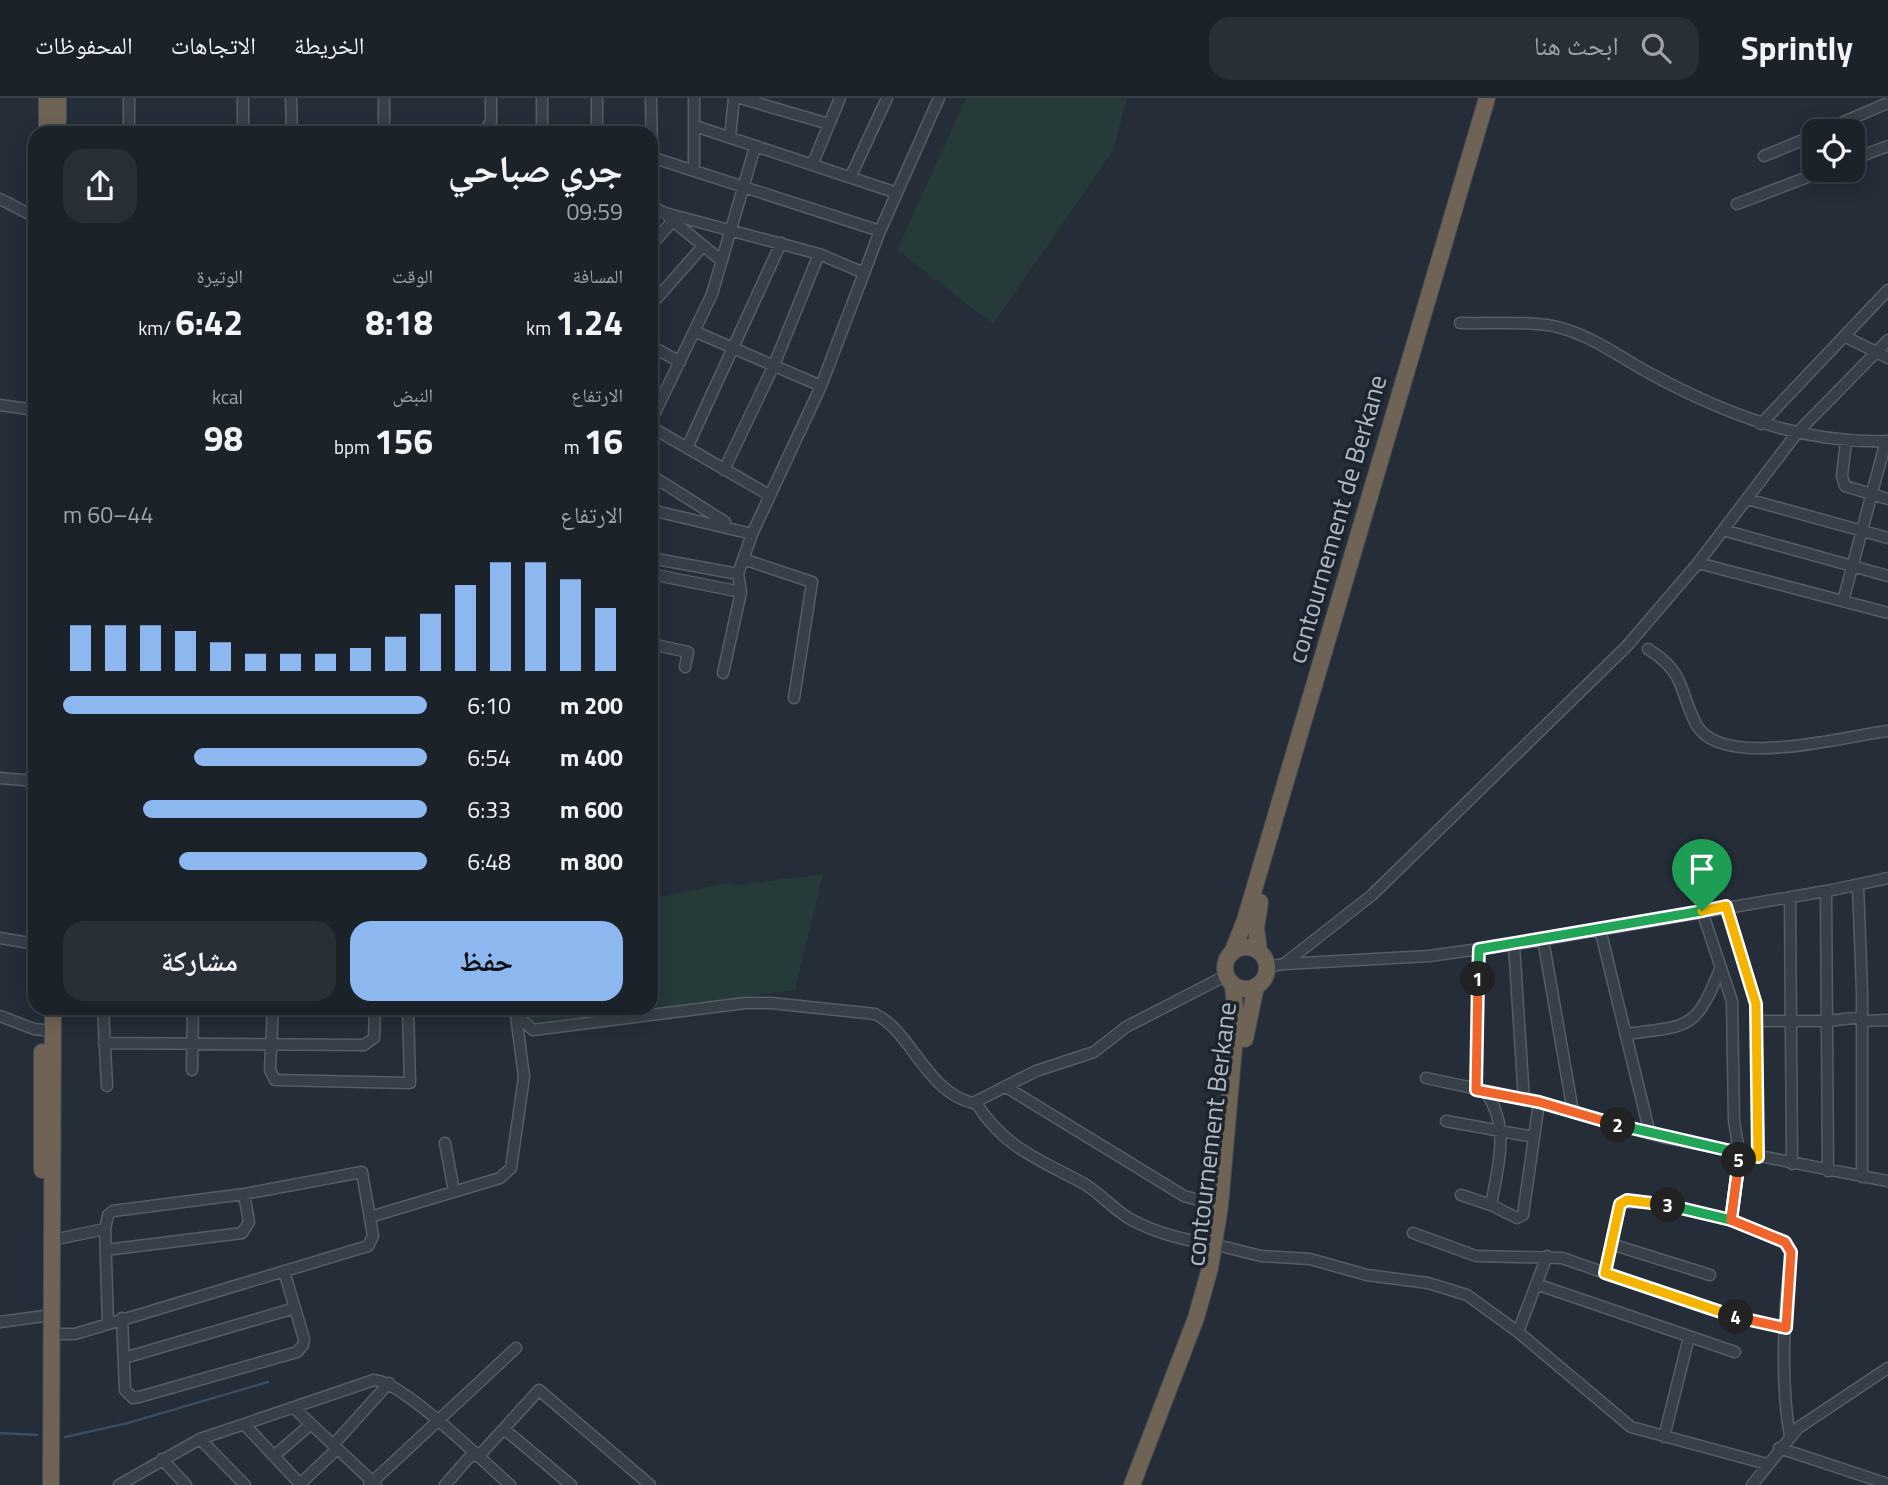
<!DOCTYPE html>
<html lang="ar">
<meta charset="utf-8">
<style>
:root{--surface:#1b222a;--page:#282f36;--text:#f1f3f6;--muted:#a0a4a8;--line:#393f47;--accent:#8db7ef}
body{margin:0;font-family:"Titillium Web","Noto Naskh Arabic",sans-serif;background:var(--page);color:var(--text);direction:rtl;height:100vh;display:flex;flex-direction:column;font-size:26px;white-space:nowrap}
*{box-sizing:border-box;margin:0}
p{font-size:23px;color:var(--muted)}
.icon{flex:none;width:38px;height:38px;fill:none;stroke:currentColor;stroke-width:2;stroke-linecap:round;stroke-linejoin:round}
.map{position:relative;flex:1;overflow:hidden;direction:ltr}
.details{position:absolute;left:28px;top:28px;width:630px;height:889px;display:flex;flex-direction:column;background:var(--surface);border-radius:21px;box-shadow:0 4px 18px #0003,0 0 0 2px var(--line);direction:rtl}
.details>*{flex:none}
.controls{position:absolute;left:1802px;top:21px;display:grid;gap:14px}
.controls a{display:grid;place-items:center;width:63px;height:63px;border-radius:14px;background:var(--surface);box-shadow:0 4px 18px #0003,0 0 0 2px var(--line);font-size:35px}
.pin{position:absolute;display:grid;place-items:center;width:60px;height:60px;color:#fff;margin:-72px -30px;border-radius:50% 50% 50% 0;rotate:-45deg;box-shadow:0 0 7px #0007}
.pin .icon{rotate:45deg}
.km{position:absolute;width:35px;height:35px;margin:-18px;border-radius:50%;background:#222;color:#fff;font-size:19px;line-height:35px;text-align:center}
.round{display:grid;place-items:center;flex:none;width:74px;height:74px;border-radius:21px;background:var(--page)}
.summary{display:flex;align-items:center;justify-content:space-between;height:119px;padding:0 35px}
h1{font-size:38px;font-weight:700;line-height:52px}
.stats{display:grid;grid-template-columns:repeat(3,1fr);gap:10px;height:119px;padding:7px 35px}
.stats div{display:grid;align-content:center}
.stats b{font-size:35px;font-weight:700}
.stats small{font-size:19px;font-weight:400}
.stats p{font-size:19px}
.chart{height:196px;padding:14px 35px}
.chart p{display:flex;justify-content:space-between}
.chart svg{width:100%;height:126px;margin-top:7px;stroke:var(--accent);stroke-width:6}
.cta{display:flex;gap:14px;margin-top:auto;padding:14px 35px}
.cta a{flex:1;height:80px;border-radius:21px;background:var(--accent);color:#111;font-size:28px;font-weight:700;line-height:80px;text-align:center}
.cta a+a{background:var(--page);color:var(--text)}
ul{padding:0 35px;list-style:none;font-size:23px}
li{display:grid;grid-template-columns:112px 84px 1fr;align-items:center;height:52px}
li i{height:18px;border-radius:9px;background:var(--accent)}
header{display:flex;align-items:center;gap:42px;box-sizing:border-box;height:98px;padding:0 35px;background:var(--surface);border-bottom:2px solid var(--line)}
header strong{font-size:33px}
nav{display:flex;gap:38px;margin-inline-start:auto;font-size:24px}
.search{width:490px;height:63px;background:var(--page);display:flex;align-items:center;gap:18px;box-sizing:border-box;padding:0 24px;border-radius:21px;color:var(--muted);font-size:26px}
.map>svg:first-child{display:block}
.green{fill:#263a3a}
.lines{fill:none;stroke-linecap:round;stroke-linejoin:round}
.stream{stroke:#3a4c60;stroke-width:2.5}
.minor-casing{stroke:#555d67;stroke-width:13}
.highway-casing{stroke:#424a54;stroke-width:18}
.minor{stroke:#373f49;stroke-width:10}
.highway{stroke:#6e6355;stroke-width:16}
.split-1-casing{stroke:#fff;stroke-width:14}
.split-2-casing{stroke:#fff;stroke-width:14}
.split-3-casing{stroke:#fff;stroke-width:14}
.split-4-casing{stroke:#fff;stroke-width:14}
.split-5-casing{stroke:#fff;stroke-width:14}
.split-6-casing{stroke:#fff;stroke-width:14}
.split-1{stroke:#22a559;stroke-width:9}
.split-2{stroke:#f0652b;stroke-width:9}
.split-3{stroke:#22a559;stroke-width:9}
.split-4{stroke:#f5b400;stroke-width:9}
.split-5{stroke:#f0652b;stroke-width:9}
.split-6{stroke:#f5b400;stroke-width:9}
.labels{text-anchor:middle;stroke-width:7;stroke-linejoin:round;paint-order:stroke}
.street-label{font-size:26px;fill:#b2bac5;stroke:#1c242e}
</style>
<header>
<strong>Sprintly</strong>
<div class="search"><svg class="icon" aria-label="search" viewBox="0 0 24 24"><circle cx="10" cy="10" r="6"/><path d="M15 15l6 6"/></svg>ابحث هنا</div>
<nav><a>الخريطة</a><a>الاتجاهات</a><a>المحفوظات</a></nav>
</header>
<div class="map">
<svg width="1888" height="1387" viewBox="0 0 1888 1387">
<rect width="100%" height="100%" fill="#242d38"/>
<!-- green -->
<path class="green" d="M966,0H1127L1113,53L993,226L897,152Z
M823,776L795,892L528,926L526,910H651V801L725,785L737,787Z"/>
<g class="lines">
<!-- stream -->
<path class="stream" d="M0,1335L37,1337
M65,1339L128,1325L268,1284"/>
<!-- minor casing -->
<g class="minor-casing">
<path id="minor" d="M291,0L292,35
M384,0V35
M542,0V35
M597,0V35
M651,0L652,59
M694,0V73
M740,0L829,26
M695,28L897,95
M1822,33L1888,5
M129,35V0
M243,35V0
M483,35L491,23V0
M730,39L734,0
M1764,58L1815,37
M651,59L880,133
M1853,61L1888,48
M813,65L840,0
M851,78L887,0
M0,101L35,119
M1737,106L1826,72
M651,108L665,115L819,156L864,175
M673,123L722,163
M651,147L673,123L668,118
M651,207L703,148
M1460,225C1489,226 1535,222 1561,230C1594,239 1621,260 1651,276C1725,316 1802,346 1888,343
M696,234L821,288
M1844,238L1888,260
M651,248L680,264
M0,307L35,312
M651,323L712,196L755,49
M1761,326L1888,192
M651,329L769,397
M1846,343L1842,378L1845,388L1888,401
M687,350L781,145
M724,372L774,267L819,156
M651,377L725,424
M1747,401L1888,440
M651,412L752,436
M1723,432L1888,478
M651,460L738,476
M743,461L812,484L794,600
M1698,465L1888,515
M651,476L741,494
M1843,503L1886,343
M651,546L688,554L685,569
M1648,551C1686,575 1678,590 1696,626C1721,673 1845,638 1888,633
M723,575L741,494L738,476L752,436L821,288L880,133L939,0
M0,680L35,683
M1858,787L1862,894V1079
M1826,793L1828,1073
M1790,799L1792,1066
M1726,808L1756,906L1758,1059
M1702,813L1732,903L1734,1022L1739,1055L1731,1122L1785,1145L1791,1154C1784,1210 1780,1283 1790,1338
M1600,831L1650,1036
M0,840L35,846
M1543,841L1573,1014
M1514,846L1524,1002
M1285,866L1429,858L1523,845L1832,792L1888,780
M1267,869L1284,866L1372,797L1627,548L1698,465L1797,335L1888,242
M103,910L107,988
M273,910L270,972L275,982L410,985L408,910
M501,910L512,913L533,932L745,905H771L875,916C912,934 926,994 973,1005L1036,973L1094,954L1126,929L1227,877
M0,918L34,931L53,933
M1756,923H1827L1862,919
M1862,923L1888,922
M1627,936C1691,927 1695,933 1721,869
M104,945L364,947L374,940L375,910
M192,972L193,910
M1426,980L1539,1004L1662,1039L1888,1083
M1006,989L1184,1098L1220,1108
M1476,992L1479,851
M976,1005C1004,1049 1036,1060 1081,1084C1100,1094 1113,1112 1132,1122C1158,1136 1186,1142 1214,1147
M1446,1023L1534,1039
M445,1045L454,1093
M1461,1097L1491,1107C1498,1069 1510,1030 1487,996
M1491,1107L1517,1120L1523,1117L1539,1004
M370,1119L500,1080L511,1070L524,979L516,917
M1413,1135L1476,1158L1562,1160L1709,1211L1786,1230
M52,1142L105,1131L108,1225
M1611,1146L1710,1177
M1225,1149L1261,1158L1310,1161L1367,1177L1428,1185L1467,1197L1518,1234L1631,1329L1767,1366
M106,1152L242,1135L249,1124L244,1096
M1605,1175L1619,1109L1623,1104L1654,1105L1731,1122
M1536,1186L1735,1254
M122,1220L125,1292L133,1300L139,1299L297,1254L303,1247L304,1241L284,1173
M0,1224L51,1217
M1518,1234L1547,1158
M52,1236H75L368,1148L373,1138L362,1074L244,1096L113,1113L108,1117L105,1131
M124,1260L295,1210
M295,1311L376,1387
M245,1327L300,1386
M504,1331L571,1387
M1664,1339L1689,1239
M200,1341L245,1387
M333,1347L389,1285
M1779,1350L1888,1386
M274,1358L311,1326
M478,1359L539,1292L650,1387
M162,1361L186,1387
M119,1387L200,1341L374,1282C402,1283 485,1365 510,1387
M299,1387L337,1351
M369,1387L516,1250
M445,1387L473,1355
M1752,1387L1798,1330L1888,1270"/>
</g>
<!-- highway casing -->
<g class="highway-casing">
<path id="highway" d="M47,35V0
M58,35V0
M1225 870a21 21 0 1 1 42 0a21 21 0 1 1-42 0Z
M1259,853L1256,830L1260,804
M1232,855L1245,822L1487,0
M1245,941L1256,888
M42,1072V954
M51,1387L53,910
M1132,1387L1196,1220L1210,1170L1220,1108L1236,926L1233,886"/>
</g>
<!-- minor -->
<use href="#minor" class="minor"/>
<!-- highway -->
<use href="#highway" class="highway"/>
</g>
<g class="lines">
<!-- split-1 casing -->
<g class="split-1-casing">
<path id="split-1" d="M1478,881L1479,851L1702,813"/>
</g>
<!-- split-2 casing -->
<g class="split-2-casing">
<path id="split-2" d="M1478,881L1476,992L1539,1004L1618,1027"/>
</g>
<!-- split-3 casing -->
<g class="split-3-casing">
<path id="split-3" d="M1618,1027L1740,1055L1731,1122L1668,1107"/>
</g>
<!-- split-4 casing -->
<g class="split-4-casing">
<path id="split-4" d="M1668,1107L1627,1102L1620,1106L1605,1175L1736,1219"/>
</g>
<!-- split-5 casing -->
<g class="split-5-casing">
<path id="split-5" d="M1736,1219L1786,1230L1791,1154L1785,1144L1731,1122L1739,1062"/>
</g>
<!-- split-6 casing -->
<g class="split-6-casing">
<path id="split-6" d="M1702,813L1726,808L1756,906L1758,1059L1740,1055L1739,1062"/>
</g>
<!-- split-1 -->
<use href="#split-1" class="split-1"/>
<!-- split-2 -->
<use href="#split-2" class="split-2"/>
<!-- split-3 -->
<use href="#split-3" class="split-3"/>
<!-- split-4 -->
<use href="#split-4" class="split-4"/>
<!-- split-5 -->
<use href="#split-5" class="split-5"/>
<!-- split-6 -->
<use href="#split-6" class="split-6"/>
</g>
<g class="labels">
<!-- street labels -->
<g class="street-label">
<text transform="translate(1337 421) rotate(-74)" y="9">contournement de Berkane</text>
<text transform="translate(1211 1036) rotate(-83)" y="9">contournement Berkane</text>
</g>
</g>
</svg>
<div class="controls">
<a><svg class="icon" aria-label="locate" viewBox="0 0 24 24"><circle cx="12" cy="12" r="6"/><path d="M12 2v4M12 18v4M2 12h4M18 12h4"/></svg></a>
</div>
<div class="pin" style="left:1702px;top:813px;background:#1e9e55"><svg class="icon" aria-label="arrive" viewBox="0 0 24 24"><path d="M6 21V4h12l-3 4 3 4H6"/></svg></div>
<b class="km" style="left:1478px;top:881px">1</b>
<b class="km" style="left:1618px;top:1027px">2</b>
<b class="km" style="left:1668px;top:1107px">3</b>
<b class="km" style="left:1736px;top:1219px">4</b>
<b class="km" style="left:1739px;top:1062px">5</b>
<section class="details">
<div class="summary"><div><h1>جري صباحي</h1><p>09:59</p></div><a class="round"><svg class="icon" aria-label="share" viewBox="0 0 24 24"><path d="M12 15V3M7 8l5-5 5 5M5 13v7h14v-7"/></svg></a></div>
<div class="stats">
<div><p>المسافة</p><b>1.24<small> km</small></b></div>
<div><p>الوقت</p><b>8:18</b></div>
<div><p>الوتيرة</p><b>6:42<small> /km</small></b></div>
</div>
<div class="stats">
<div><p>الارتفاع</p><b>16<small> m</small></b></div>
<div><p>النبض</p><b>156<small> bpm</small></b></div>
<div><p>kcal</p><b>98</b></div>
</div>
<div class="chart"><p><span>الارتفاع</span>44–60 m</p>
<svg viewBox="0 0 160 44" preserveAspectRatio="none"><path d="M5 44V28M15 44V28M25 44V28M35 44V30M45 44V34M55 44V38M65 44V38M75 44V38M85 44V36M95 44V32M105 44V24M115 44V14M125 44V6M135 44V6M145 44V12M155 44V22"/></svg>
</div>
<ul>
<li><b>200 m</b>6:10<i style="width:100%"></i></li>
<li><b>400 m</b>6:54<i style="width:64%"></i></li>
<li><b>600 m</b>6:33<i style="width:78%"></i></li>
<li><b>800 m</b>6:48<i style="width:68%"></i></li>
</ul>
<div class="cta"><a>حفظ</a><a>مشاركة</a></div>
</section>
</div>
